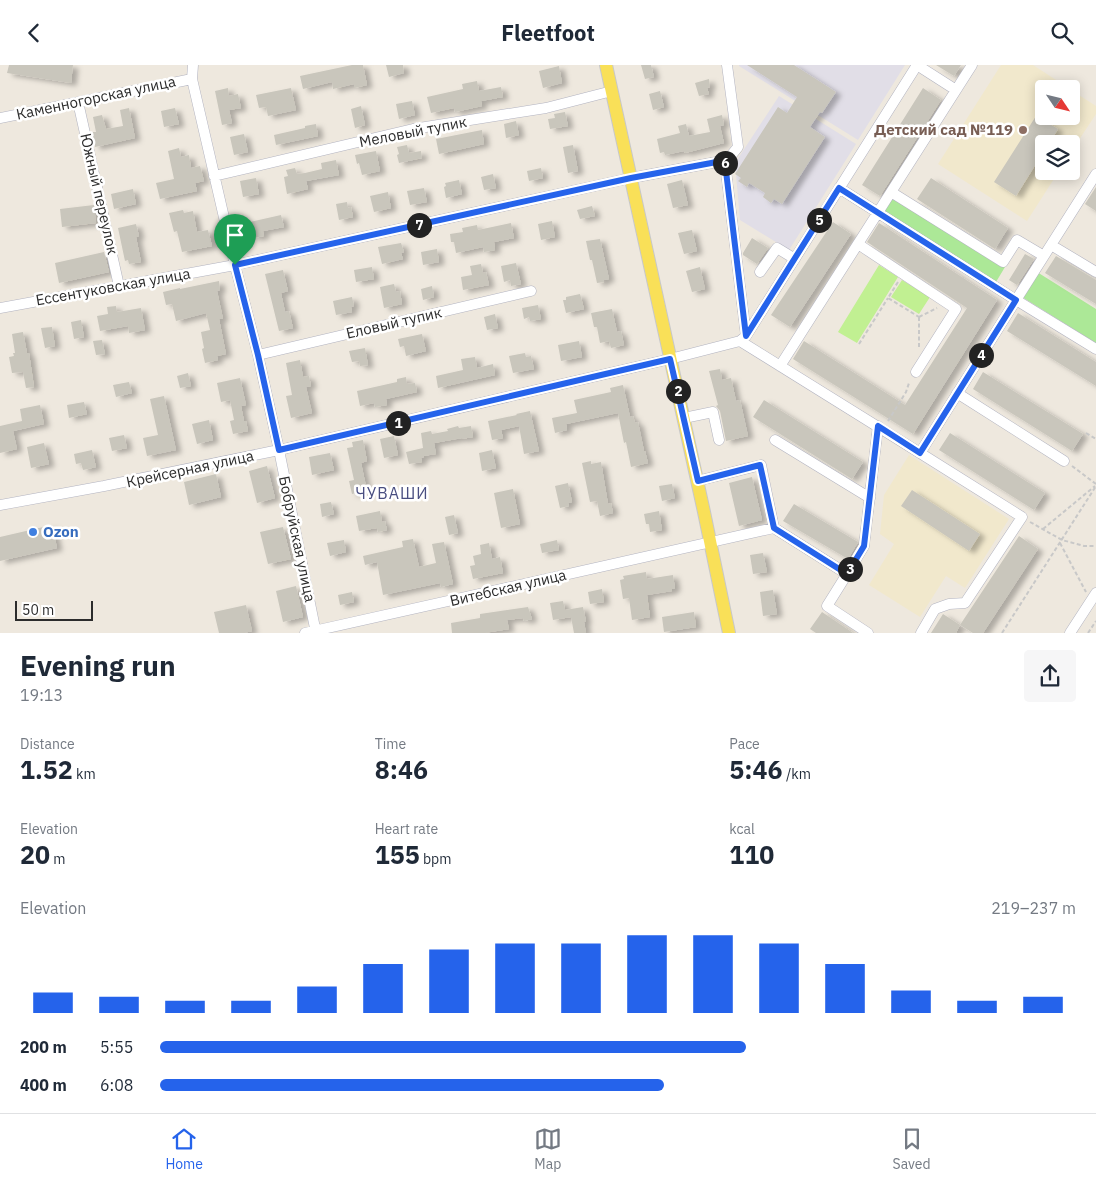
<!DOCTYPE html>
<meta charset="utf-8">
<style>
:root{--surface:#fff;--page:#f6f6f7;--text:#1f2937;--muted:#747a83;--line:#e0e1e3;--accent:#2563eb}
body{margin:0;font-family:"IBM Plex Sans",sans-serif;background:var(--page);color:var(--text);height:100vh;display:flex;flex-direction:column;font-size:19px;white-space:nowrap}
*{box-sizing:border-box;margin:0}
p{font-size:16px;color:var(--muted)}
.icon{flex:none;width:28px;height:28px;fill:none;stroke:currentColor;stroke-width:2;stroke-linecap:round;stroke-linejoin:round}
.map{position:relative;height:568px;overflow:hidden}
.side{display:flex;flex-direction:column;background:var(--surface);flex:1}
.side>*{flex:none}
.needle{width:32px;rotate:125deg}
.fabs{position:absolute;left:1035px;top:15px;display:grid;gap:10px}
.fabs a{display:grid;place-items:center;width:45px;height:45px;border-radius:5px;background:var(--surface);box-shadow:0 2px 12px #0003;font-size:25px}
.scale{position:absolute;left:15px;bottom:12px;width:78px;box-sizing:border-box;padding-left:5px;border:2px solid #2c2c2c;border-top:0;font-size:14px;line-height:18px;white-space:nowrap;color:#2c2c2c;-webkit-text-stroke:4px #fff;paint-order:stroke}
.pin{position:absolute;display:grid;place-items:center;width:42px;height:42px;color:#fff;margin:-51px -21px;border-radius:50% 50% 50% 0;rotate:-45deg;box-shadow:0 0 5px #0007}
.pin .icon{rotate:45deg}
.km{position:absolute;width:25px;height:25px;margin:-12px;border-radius:50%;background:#222;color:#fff;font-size:14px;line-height:25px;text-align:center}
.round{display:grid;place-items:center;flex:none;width:52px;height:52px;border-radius:5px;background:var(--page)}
.summary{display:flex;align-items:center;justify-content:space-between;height:85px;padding:0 20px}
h1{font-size:28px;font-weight:800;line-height:38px}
.metrics{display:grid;grid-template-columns:repeat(3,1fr);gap:8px;height:85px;padding:5px 20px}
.metrics div{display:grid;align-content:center}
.metrics b{font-size:25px;font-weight:800}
.metrics small{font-size:14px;font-weight:400}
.metrics p{font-size:14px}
.chart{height:140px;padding:10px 20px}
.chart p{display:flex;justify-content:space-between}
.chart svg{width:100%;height:90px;margin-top:5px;stroke:var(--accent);stroke-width:6}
ul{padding:0 20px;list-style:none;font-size:16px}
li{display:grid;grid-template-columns:80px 60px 1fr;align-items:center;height:38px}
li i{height:12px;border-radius:6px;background:var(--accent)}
header{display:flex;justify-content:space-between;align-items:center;height:65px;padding:0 20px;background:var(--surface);font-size:22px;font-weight:800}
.tabs{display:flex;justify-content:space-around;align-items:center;height:70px;border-top:1px solid var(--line);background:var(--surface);font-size:14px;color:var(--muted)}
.tabs a{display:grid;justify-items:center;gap:2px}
.tabs .selected{color:var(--accent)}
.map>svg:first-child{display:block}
.industrial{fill:#e1dee7}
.education{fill:#f1e8cc}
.green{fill:#ace897}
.pitch{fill:#c1f092}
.building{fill:#c9c6bc;filter:url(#shadow)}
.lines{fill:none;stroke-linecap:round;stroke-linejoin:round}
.minor-casing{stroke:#b2b3c0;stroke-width:11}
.major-casing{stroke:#c8c8c8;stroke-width:14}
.path{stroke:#c8c8c8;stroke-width:2;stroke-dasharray:4 2.5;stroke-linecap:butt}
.minor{stroke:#fff;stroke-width:10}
.major{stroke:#f9e058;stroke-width:12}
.route-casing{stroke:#fff;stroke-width:10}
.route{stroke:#2563eb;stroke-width:6}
.education-dot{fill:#8d6e63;stroke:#fff;stroke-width:2}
.shop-dot{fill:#3f7fe0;stroke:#fff;stroke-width:2}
.labels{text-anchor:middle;stroke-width:5;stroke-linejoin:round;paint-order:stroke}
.street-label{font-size:15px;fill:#2c2c2c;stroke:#fff}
.education-label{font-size:15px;font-weight:bold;fill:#785e54;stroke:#fff;text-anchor:end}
.shop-label{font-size:15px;font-weight:bold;fill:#366cbe;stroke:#fff;text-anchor:start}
.neighbourhood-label{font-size:16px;letter-spacing:1px;fill:#494e80;stroke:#fff}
</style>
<header><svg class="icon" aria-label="back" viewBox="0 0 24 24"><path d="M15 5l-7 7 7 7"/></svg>Fleetfoot<svg class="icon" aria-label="search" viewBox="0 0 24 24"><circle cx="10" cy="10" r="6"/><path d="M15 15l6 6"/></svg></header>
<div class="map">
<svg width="1096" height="568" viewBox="0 0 1096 568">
<defs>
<filter id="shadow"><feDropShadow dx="5.5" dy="3" stdDeviation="2.5" flood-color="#0004"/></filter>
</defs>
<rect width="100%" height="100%" fill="#eee8de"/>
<!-- industrial -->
<path class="industrial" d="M739,0H905L858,75L739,1Z
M779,31L856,79L789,185L740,155L735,98Z"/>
<!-- education -->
<path class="education" d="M1001,0H1033L1070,24H1044V51H1071V25L1096,41V49L1071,87V79H1044V106H1059L1027,156L938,99Z
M909,390L1009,454L965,523L946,511L920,552L869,520L894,479L880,469L884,430Z"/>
<!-- green -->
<path class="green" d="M892,131L1005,202L996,217L883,146Z
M1037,207L1096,244V278L1022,232Z"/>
<!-- pitch -->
<path class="pitch" d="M879,200L898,212L857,278L838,267Z
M902,215L930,232L919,249L891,232Z"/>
<!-- building -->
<path class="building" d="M9,0H73L71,18L7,8Z
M352,0H363L367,20L354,23V19L333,24L332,17L303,24L300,11Z
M386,0H403L404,8L389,12Z
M641,0H651L654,12L645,14Z
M747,0H794L836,27L822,48L820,47L810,62L825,72L782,139L774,134L771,138L763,132L765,128L749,118L747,122L738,116L741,113L735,109L778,42L787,48L797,32Z
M936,0H961L954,11Z
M559,1L562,18L543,23L539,6Z
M709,14L710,22L707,23L709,29L699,31L695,18Z
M477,16L479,26L501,22L503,32L481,36L482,41L455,47L454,43L431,48L427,32L463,24L462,19Z
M228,23L229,31L238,29L241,43L229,45L232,58L222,60L215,26Z
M291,23L296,45L268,51L266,42L259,43L256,30Z
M923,23L941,35L880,131L862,120Z
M660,26L664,42L653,45L649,29Z
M412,36L415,50L399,54L396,39Z
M361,41L365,60L355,63L351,44Z
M129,43L135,73L95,82L92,67H96L93,52L102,50L106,64L123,61L120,45Z
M175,43L179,59L164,62L161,46Z
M565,47L568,61L550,64L548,54L555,53L554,49Z
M722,50L724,60L720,61L724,78L685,88L684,86L665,90L664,87L660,88L657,74L680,68L678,61L686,59L689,71L710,67L707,54Z
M1036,51L1058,64L1049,79H1044V86L1016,131L994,117Z
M516,56L519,70L506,73L504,59Z
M316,59L318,71L276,80L274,70L305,63V61Z
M482,65L484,79L439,89L436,74Z
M244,69L248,87L234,90L230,72Z
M407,80L409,88L421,86L422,93L399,98L397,90L399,89L397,82Z
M573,80L578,106L568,108L563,82Z
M179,83L181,92L189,90L191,103L200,101L204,116L195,118L197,126L160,134L156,118L174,114L168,86Z
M376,86L380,106L362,110L359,98L357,99L355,90Z
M336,95L339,110L306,116L308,124L287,129L284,112L288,111L286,105L295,103L297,109L305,108L322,104L321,98Z
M541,103L543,113L529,116L527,106Z
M493,109L496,123L484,125L481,112Z
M256,113L259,129L243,132L240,116Z
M931,113L1008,163L995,184L917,134Z
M459,115L462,129L446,133L444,122L446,121L445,118Z
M682,115L688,140L673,143L667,119Z
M1096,122V146L1085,139Z
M424,123L427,137L410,140L407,126Z
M133,124L136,139L114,144L111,129Z
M388,127L391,143L374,147L370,131Z
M347,137L348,143L351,142L353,152L339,155L336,139Z
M94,140L96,158L62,162L60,144Z
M592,141L595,151L580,154L577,145Z
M183,145L184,148L193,146L197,167L208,165L212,181L182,187L177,166L174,167L169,148Z
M281,150L284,162L263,166L264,171L253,173L250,157Z
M552,156L555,172L541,175L538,159Z
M833,157L851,169L790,262L771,250Z
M511,158L514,173L494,177L495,185L484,187L483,182L456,188L454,177H451L450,169L463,167L462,163L477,160L478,165Z
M879,158L997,235L913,369L793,294L804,276L905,340L967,243L867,177Z
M136,159L139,171L136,172L141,197L129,199L128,195L125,196L118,163Z
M692,165L697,186L684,189L678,168Z
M752,173L768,183L757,199L743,190V188Z
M600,174L609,214L604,215V217L597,218L592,195H590L586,176Z
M401,178L404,187L401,188L403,194L382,199L378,182Z
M437,184L439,197L423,200L421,187Z
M104,187L109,207L59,218L55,198Z
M1025,189L1034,194L1017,220L1009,215Z
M1056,191L1096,215V239L1045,208Z
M516,198L521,219L511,221L510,215L504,217L501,201Z
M481,199L483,208L486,207L489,220L463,225L461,212L472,210L470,201Z
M372,202L374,214L356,217L354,205Z
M700,202L705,224L692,227L686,206Z
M283,205L288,226L281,228L285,247L289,246L293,263L279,266L265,209Z
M219,216L220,225L217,226L223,254H219L226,289L217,291L218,295L205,298L202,284L204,283L201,267L210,265L206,248L176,256L172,239L166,240L163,227L180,223V224Z
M394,219L396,227L400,226L402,239L384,243L380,222Z
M432,221L434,232L423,235L421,224Z
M580,229L584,244L566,248L563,235H566V232Z
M352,232L354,241L351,242L352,247L336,250L333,236Z
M538,240L541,254L530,256L529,252L524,254L522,243Z
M116,241L117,247L141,243L145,265L129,268L128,261L100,266L97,251L108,249L107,242Z
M612,244L617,267L621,266L624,280L611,283L609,276L600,278L597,262H594L591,248Z
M1018,248L1096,297V321L1007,266Z
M495,249L498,263L487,265L484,252Z
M81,255L84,272L74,274L71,257Z
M52,262L55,281L45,283L41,263Z
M23,267L27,288H29L34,322L26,323L23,307L12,308L9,292L14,291L13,288H15L12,269Z
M422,269L426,286L406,291L404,281L400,282L398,274Z
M102,275L105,289L96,290L93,276Z
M579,276L582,292L561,296L558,280Z
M365,283L368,300L360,301L359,296L352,297L349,286Z
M525,288L526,292L531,291L534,304L513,308L509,291Z
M475,292L477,303L493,299L495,310L438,323L436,311L463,305L461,294Z
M300,295L303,312L309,311L311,321L306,322L312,348L291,353L286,331L292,330L286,298Z
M720,304L722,315L731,313L736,336L740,335L748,371L726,376L720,346L716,341L718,340L709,306Z
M983,307L1083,369L1072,386L973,324Z
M188,308L191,321L180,323L177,311Z
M406,312L407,319L415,318L417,327L386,334L387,340L375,342L374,338L360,341L357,326L397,317V314Z
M240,313L246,340L241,341L244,356H246L248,366L233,369L230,356L234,355L230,335L221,337L217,318Z
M129,317L132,328L116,332L113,320Z
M623,320L630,352L633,351L635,358L638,357L644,386H645L648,398L631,402L626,377L624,378L618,348L566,359L567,365L555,368L552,353L577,348L574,335L611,327L610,323Z
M164,331L176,385L147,391L143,373L158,370L150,334Z
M764,335L863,397L852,414L753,352Z
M84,337L87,349L69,353L67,340Z
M40,340L44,359L13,366L17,384L0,388V361L22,356L20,344Z
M530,346L539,386L524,389L519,361L501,365L503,373L492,375L488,356L517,350L516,349Z
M209,355L213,375L197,379L192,359Z
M458,361L459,363L471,361L473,372L462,374V373L434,378L436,389L423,391L424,392L421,393L422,397L409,399L406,387L423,383L421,368L431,366L432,369L448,366L447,364Z
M950,368L1045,428L1034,445L939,385Z
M124,370L127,383L112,386L109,373Z
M394,371L398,390L384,393L380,374Z
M363,375L367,396L361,398L367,426L352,429L349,416L354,415L347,383L353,382L352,377Z
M44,378L49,399L31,403L27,382Z
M92,385L96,402L83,405L81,398L76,399L74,389Z
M492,385L496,403L482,406L479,388Z
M330,388L334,405L312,410L309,392Z
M591,396V399L601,397L608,439L611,438L613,448L600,451L597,436L590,437L582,398Z
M267,401L275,433L257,438L249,406Z
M216,409L221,432L189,440L184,417Z
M752,412L762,455L739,461L729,418Z
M568,418L572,437L568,438L569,441L560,443L555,421Z
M672,419L675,433L662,436L659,421Z
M513,424L520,459L501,463L494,428Z
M912,425L980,469L969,486L901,441Z
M331,437L334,449L322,452L320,439Z
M794,439L858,477L848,494L783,456Z
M380,446L382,457L385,456L387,465L378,467L377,463L359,466L356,451Z
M659,446L662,465L650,467L649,459H646L644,449Z
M454,450L458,468L449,470L445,452Z
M52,460L57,483L0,496V472Z
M283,462L291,494L268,499L260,467Z
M1019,471L1038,484L983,568H973L960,560Z
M413,474L419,502L436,498L432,479L444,477L453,519L441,522L440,518L383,530L377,497L365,500L363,491L403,482L402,476Z
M344,475L346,487L330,491L327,478Z
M557,475L559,485L542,488L540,479Z
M489,478L492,494L500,492L503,508L473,514L470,501L475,500L473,491L481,489L480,480Z
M763,488L767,507L753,509L750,490Z
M646,507L647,514L673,510L675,524H672V526L647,530L650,552L632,555L629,533L623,534L620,515L624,514L623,511Z
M296,521L303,552L283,557L276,526Z
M602,524L604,537L590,539L588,527Z
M773,525L777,549L763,551L760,527Z
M352,527L354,537L340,540L338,530Z
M563,536L565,545L583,542L586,556L584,557L586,568H574L571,552L553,555L550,538Z
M246,540L252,566L244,568H219L214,547Z
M528,542L532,554L524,556L523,553L507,555L509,564L484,568H452L451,558L480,553V549Z
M694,547L696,562L664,567L662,552Z
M822,547L853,568H816L810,564Z
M943,549L960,560L956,568H931Z"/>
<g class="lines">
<!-- minor casing -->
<g class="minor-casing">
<path id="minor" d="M193,0L192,14L235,200L258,290L279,385L316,568
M727,0L738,82L725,98L746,271
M917,0L956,25
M78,37L119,221
M0,53L192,14
M214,111L413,64L546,43L612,26
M839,123L1016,235L1096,109
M891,127L1003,197L1017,175L1044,191
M858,179L956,244L916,307
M1051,180L1096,207
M760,207L777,183L795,194
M0,243L235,200L631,113L722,96L725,98
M740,276L920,388
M258,290L531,226
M780,301L972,0
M957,328L1064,396
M684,353L713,347L719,375
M775,375L870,433
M697,416L761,400L774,463
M0,440L104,421L279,385L670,294L740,276L746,271L917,0
M847,509L864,481L878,361
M305,568L774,463L847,509L827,541L868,568
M921,568L935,544L949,539L965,538L1022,452L920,388L1016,235L1096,284
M1070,568L1096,528"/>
</g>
<!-- major casing -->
<g class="major-casing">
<path id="major" d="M606,0L704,447L729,568"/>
</g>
<!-- path -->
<path class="path" d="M898,217L888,233L919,252
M919,252V282
M919,252L937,243
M859,279L888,233
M888,356L906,327L909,318
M1086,368L1096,374
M1072,401L1096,419
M1030,457L1062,475L1084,481H1096
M1043,464L1095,421
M1060,478L1086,527
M1002,568L1096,421
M1088,568L1096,556"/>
<!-- minor -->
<use href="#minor" class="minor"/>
<!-- major -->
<use href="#major" class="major"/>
</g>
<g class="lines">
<!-- route casing -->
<g class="route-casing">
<path id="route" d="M722,96L725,98L746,271L839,123L1016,235L920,388L878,361L864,481L847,509L774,463L760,400L698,416L670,294L279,385L258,290L235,200L631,113Z"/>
</g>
<!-- route -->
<use href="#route" class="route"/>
</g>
<!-- markers -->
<circle class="education-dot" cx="1023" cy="65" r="5"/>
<circle class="shop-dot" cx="33" cy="467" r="5"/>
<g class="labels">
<!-- street labels -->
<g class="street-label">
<text transform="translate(96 33) rotate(-12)" y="5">Каменногорская улица</text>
<text transform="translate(413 67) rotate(-11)" y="5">Меловый тупик</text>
<text transform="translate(99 129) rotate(77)" y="5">Южный переулок</text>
<text transform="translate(113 222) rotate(-10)" y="5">Ессентуковская улица</text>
<text transform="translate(394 258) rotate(-13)" y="5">Еловый тупик</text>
<text transform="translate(190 404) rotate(-12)" y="5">Крейсерная улица</text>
<text transform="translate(297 474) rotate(78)" y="5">Бобруйская улица</text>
<text transform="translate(508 523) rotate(-13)" y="5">Витебская улица</text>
</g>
<!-- education labels -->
<g class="education-label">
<text x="1013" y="70">Детский сад №119</text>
</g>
<!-- shop labels -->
<g class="shop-label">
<text x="43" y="472">Ozon</text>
</g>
<!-- neighbourhood labels -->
<g class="neighbourhood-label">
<text x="392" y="434">ЧУВАШИ</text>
</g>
</g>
</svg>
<div class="fabs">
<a><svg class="needle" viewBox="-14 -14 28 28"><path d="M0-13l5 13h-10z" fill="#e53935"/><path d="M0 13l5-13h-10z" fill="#747a83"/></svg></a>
<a><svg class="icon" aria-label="layers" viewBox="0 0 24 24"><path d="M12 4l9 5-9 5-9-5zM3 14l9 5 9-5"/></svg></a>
</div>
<div class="scale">50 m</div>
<div class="pin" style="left:235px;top:200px;background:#1e9e55"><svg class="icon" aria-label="arrive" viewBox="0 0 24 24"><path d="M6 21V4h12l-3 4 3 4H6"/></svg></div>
<b class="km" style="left:398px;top:358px">1</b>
<b class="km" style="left:678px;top:326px">2</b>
<b class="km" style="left:850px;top:504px">3</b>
<b class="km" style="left:981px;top:290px">4</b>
<b class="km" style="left:819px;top:155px">5</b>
<b class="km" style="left:725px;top:98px">6</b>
<b class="km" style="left:419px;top:160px">7</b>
</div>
<section class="side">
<div class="summary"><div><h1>Evening run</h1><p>19:13</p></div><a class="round"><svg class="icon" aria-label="share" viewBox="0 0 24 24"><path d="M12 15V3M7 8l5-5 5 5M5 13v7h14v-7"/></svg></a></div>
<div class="metrics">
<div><p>Distance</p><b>1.52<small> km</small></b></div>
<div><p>Time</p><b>8:46</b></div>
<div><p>Pace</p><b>5:46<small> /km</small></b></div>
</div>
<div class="metrics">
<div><p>Elevation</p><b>20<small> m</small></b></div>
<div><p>Heart rate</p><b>155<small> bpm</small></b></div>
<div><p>kcal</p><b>110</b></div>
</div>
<div class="chart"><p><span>Elevation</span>219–237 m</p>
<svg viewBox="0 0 160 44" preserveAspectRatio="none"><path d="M5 44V34M15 44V36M25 44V38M35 44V38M45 44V31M55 44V20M65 44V13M75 44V10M85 44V10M95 44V6M105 44V6M115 44V10M125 44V20M135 44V33M145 44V38M155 44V36"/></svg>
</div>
<ul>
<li><b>200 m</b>5:55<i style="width:64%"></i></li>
<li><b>400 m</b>6:08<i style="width:55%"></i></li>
</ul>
</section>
<nav class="tabs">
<a class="selected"><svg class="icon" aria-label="home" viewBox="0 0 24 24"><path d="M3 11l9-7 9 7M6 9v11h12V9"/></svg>Home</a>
<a><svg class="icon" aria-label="map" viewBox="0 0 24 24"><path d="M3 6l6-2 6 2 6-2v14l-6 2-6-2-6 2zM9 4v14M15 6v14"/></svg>Map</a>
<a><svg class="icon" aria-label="saved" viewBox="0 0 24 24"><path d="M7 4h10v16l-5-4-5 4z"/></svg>Saved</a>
</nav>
